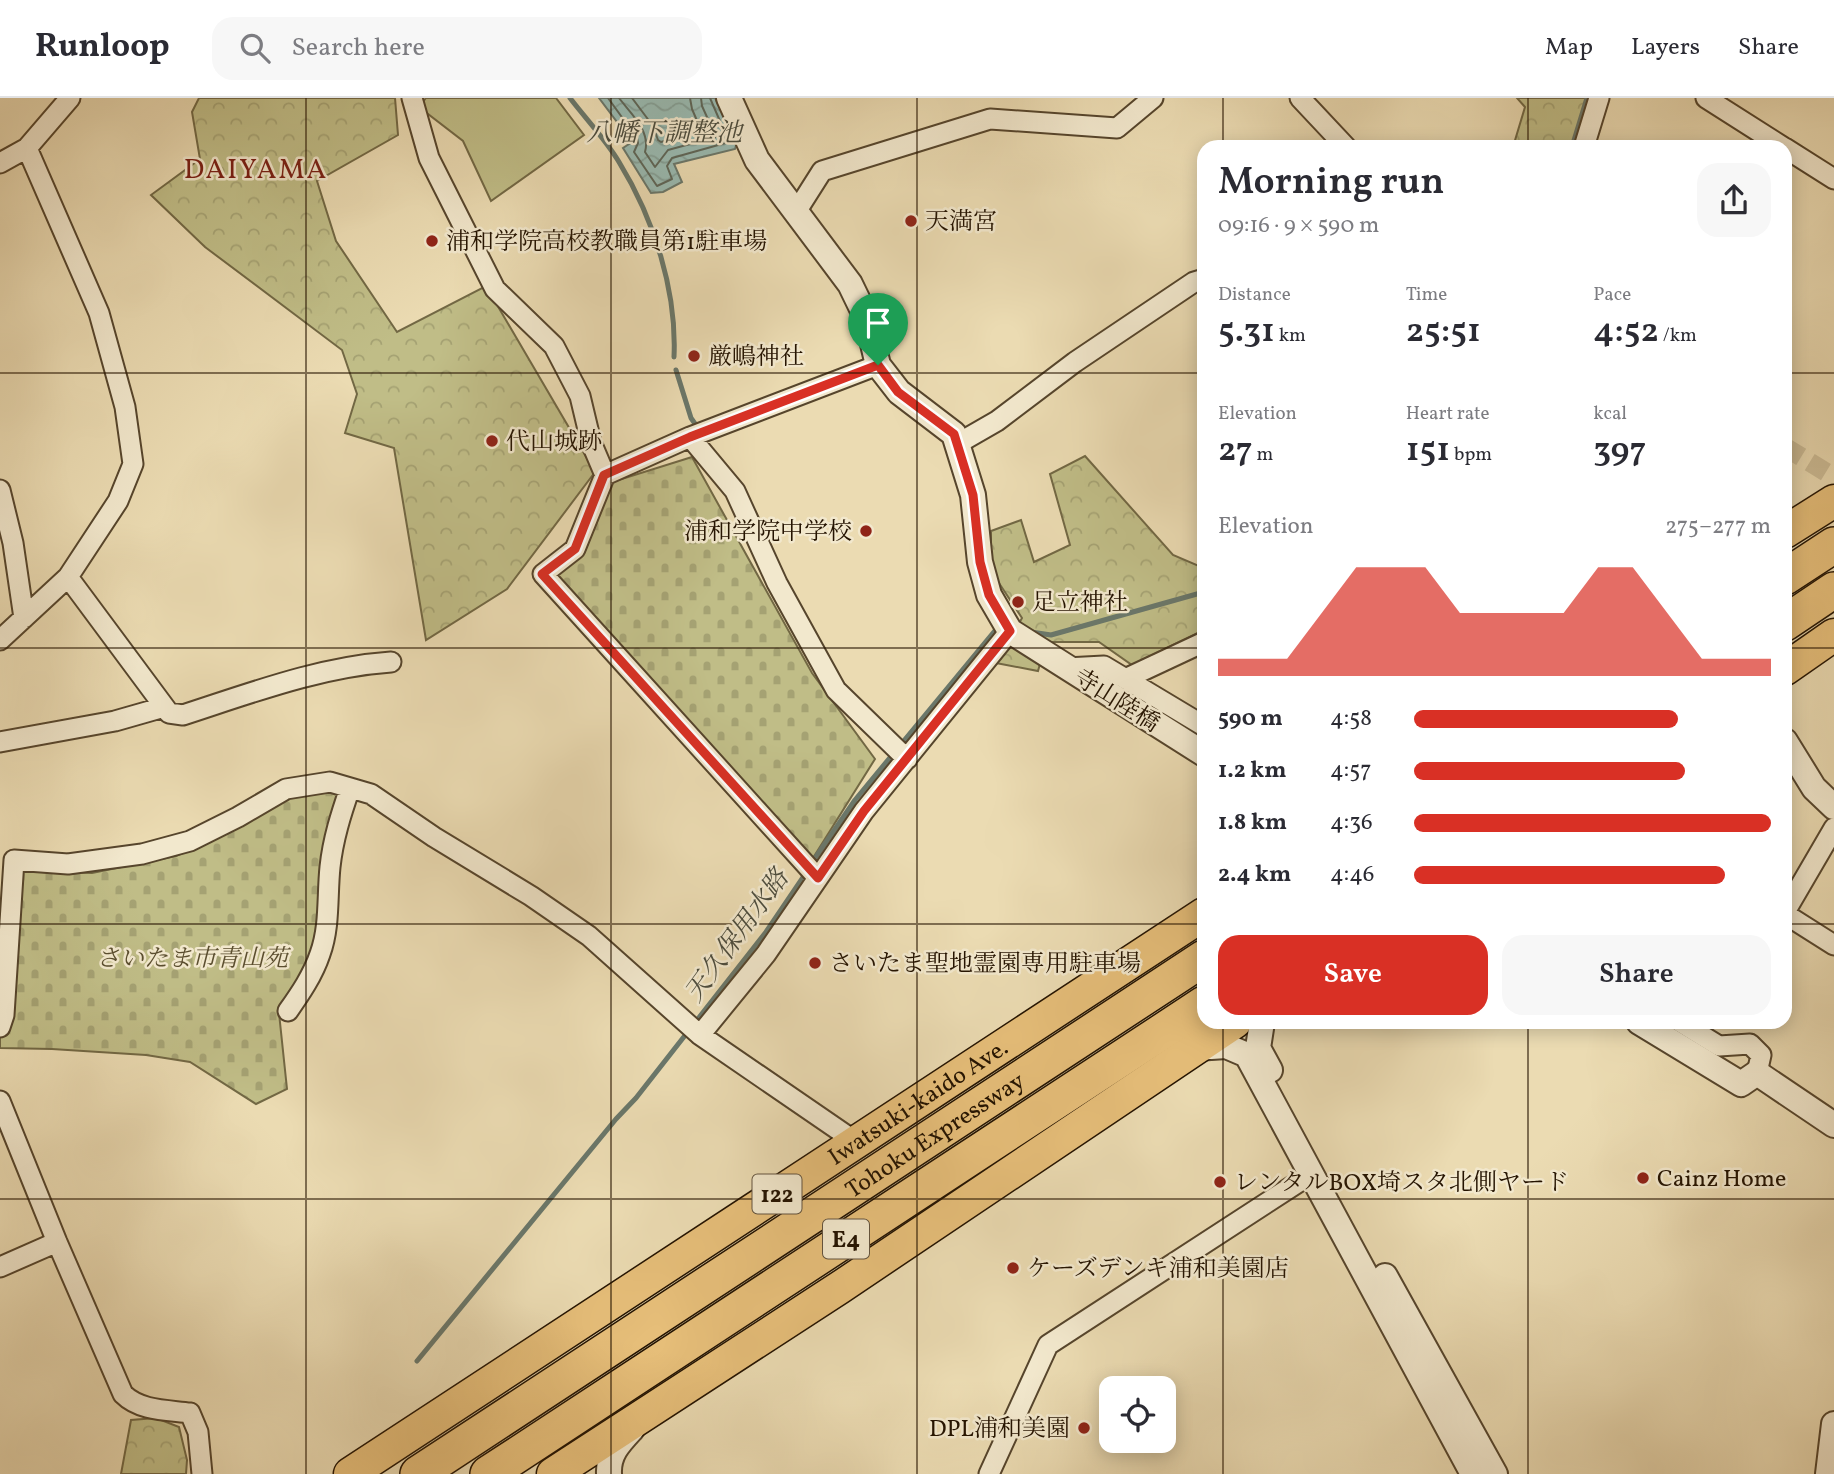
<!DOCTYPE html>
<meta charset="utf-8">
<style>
:root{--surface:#fff;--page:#f7f7f7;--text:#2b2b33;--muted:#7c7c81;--line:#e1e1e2;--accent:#d93025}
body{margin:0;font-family:Vollkorn,"Noto Serif JP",serif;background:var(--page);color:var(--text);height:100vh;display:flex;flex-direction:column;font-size:26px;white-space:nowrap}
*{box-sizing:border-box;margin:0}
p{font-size:23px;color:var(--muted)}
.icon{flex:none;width:38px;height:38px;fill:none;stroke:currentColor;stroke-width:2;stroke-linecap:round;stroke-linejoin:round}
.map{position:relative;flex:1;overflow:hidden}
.sheet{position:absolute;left:1197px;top:42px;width:595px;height:889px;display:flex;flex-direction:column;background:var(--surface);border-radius:21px;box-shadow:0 4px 18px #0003}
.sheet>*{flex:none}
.controls{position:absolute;left:1099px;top:1278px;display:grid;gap:14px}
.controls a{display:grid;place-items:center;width:77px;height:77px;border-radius:14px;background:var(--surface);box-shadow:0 4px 18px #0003;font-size:35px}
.pin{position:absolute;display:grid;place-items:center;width:60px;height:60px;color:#fff;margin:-72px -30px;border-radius:50% 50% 50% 0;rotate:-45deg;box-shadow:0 0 7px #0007}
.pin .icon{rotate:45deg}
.round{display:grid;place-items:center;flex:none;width:74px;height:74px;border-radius:21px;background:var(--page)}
.summary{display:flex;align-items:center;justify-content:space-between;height:119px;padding:0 21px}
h1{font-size:38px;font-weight:600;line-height:52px}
.figures{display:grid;grid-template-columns:repeat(3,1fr);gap:10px;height:119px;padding:7px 21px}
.figures div{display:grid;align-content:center}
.figures b{font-size:35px;font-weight:600}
.figures small{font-size:19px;font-weight:400}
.figures p{font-size:19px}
.chart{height:196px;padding:14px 21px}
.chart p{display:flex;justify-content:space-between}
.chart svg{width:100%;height:126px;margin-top:7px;fill:var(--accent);opacity:.7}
.primary-button{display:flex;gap:14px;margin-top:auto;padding:14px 21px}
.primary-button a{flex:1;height:80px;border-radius:21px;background:var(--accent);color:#fff;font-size:28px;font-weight:600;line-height:80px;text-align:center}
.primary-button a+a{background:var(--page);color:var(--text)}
ul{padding:0 21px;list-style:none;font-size:23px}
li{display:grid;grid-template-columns:112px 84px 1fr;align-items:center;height:52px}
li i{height:18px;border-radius:9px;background:var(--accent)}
header{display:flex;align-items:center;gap:42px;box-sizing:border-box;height:98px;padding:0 35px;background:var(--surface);border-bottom:2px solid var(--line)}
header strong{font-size:33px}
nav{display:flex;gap:38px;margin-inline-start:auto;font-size:24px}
.search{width:490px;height:63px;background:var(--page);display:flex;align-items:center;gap:18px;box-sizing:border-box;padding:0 24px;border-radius:21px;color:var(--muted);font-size:26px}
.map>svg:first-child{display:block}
.forest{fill:url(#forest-crowns);stroke:#726844;stroke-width:2}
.cemetery{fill:url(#cemetery-stones);stroke:#726844;stroke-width:2}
.pitch{fill:#c0bd87;stroke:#726844;stroke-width:2}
.water{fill:url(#water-waves);stroke:#6a776a;stroke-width:2}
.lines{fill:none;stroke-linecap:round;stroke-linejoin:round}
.shore{stroke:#5e6658;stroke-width:2}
.stream{stroke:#6a776a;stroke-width:5}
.minor-tunnel{stroke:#cdbd97;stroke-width:19;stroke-dasharray:19 10;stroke-linecap:butt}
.minor-casing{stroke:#56452c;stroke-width:23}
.tertiary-casing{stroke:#56452c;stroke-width:28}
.trunk-casing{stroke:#241300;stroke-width:35}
.motorway-casing{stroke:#241300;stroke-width:38}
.minor{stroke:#f2e8cd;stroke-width:19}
.tertiary{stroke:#f2e8cd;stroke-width:24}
.trunk{stroke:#e6be79;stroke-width:32}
.motorway{stroke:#e6be79;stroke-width:35}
.route-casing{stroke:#fff;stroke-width:14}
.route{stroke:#d93025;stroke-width:9}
.grid{fill:none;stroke:#241300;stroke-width:2;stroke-opacity:0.55}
.poi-dot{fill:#8f2418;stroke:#f2e8cd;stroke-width:2.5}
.labels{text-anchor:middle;stroke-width:5;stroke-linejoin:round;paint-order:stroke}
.shield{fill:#f2e8cd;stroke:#62533e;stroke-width:2}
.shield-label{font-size:23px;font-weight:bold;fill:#241300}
.poi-label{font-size:24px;fill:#241300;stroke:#f2e8cd;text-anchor:start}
.street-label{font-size:24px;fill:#241300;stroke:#f2e8cd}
.park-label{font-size:24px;font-style:italic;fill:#5b4e2f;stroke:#f2e8cd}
.water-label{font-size:26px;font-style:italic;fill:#4d4d3e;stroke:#f2e8cd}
.quarter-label{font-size:28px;letter-spacing:2px;fill:#7a1f14;stroke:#f2e8cd}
</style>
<header>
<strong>Runloop</strong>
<div class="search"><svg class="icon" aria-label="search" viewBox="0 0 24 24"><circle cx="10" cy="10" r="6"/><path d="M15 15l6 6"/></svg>Search here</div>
<nav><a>Map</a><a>Layers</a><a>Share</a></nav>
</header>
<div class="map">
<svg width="1834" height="1376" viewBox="0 0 1834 1376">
<defs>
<pattern id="forest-crowns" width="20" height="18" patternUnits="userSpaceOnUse" patternTransform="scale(1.75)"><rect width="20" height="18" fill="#c0bd87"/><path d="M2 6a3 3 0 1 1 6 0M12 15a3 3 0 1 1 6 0" fill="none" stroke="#a5a273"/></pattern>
<pattern id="cemetery-stones" width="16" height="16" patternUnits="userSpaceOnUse" patternTransform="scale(1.75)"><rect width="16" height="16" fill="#c0bd87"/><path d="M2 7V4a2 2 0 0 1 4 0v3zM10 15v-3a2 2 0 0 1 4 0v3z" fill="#a5a273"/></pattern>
<pattern id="water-waves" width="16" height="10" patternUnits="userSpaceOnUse" patternTransform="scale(1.75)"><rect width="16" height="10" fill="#99bab1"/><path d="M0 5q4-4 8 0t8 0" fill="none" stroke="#849f96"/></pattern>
</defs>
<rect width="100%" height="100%" fill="#ebdbb2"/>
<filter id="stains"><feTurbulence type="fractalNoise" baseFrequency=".00286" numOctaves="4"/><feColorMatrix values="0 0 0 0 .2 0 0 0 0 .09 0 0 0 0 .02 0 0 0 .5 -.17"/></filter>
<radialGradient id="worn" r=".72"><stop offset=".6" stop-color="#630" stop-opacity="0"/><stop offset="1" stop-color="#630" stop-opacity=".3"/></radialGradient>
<!-- forest -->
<path class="forest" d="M199,0H395L398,37L317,83L336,143L397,234L486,188L595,374L507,491L426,542L394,350L345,335L357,296L342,252L205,149L151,97L200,61L192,14Z
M1517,0H1606L1590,49H1513L1525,9Z
M1085,358L1173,457L1201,469L1204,468V532L1132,567L1099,544H1046L1038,573L996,565L1022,520L991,473V433L1021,422L1034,464L1070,447L1050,376Z
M156,1320L179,1329L187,1362L186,1376H121L131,1322Z"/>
<!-- cemetery -->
<path class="cemetery" d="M692,359L812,575L875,661L813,760L556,478L585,453L612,384Z
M339,693L316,855L279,915L287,991L256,1006L190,964L146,957L52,951L0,950V864L20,773L92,775L176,758L213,742L290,695Z"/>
<!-- pitch -->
<path class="pitch" d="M426,0H556L584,37L491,103L463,43L419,9Z"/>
<!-- water -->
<path class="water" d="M599,0H715L738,41L735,51L674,66L682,84L663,94L651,95L623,50L632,44Z"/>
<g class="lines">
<!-- shore -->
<path class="shore" d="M608,0L637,40L638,45L634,54L657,88L672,81L667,68L672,60L729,44L710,0
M619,0C631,16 651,33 645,54L655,69L668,52L716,39L702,8L701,0
M632,0L653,28L658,42L661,44L701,32L692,11L690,0"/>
<!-- stream -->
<path class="stream" d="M570,0C586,21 606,42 619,64C654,121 677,193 674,259
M1572,49L1587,0
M676,272L691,320L698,330
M1031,534L1051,537L1204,494
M811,766L855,702L998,529H1001
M417,1263L616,1021L636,1000L766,834L806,775"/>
<!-- minor-tunnel -->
<path class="minor-tunnel" d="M1785,349L1834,379"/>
<!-- minor casing -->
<g class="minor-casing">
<path id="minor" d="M412,0L429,60L495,191L554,248L580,298L591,344L605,377
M1300,0L1346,49
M1706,0L1783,49
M1584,49L1599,0
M1785,50L1834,81
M0,65L27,50L70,0
M796,114L822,73L990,21L1117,30L1153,0
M690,339L735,393L777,485L836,592L907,661
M957,346L997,323L1075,264L1194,184L1204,181
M0,392L13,445L24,520
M68,479L169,615L183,617C251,595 319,569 391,564
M0,542L68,479L118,403L133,366L125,309L99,215L27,50
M1066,570L1104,568L1204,628
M1125,581L1204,544
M0,644L115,623L164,609
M818,780L543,476L575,451L605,377L690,339L878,267
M1785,814L1834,730
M1785,816L1834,847
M288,913C300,896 313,877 320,856C330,829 327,798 330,769C333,741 341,716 350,690
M1680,924L1719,948L1750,946L1761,957L1757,975
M0,929L4,917L14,762L68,766L142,756L190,743L238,719L286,691L330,684L371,696L434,739L531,798L589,838L700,937L856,1044
M700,937L766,856L864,713L1010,533
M0,1003L57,1144L123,1296C140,1313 167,1312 190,1315L198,1334L202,1376
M0,1169L57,1144
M989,1376L1048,1247L1311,1076"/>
</g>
<!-- tertiary casing -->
<g class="tertiary-casing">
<path id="tertiary" d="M729,0L757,62L850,186L867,221L878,267L899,294L954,336L973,397L980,464L989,497L1010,533L1204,656
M1785,643L1814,690L1834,709
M1262,924L1258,950L1270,972
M1639,924L1741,986L1757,975L1834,1027
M1196,950L1226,948L1247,957L1473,1376
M1385,1178L1495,1376
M609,1376C608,1356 619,1345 632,1331
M1828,1376L1834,1326"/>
</g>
<!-- trunk casing -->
<g class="trunk-casing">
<g id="trunk">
<path d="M1785,434L1834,403"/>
<path d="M1785,571L1834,537"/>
<path id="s1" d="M350,1376L1204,816"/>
<path d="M553,1376L839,1190L1235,924"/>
</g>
</g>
<!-- motorway casing -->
<g class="motorway-casing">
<g id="motorway">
<path d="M1785,479L1834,447"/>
<path d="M1785,525L1834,492"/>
<path id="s2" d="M418,1376L1204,860"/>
<path d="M488,1376L1204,906"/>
</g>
</g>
<!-- minor -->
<use href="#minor" class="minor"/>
<!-- tertiary -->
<use href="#tertiary" class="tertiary"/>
<!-- trunk -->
<use href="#trunk" class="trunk"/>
<!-- motorway -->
<use href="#motorway" class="motorway"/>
</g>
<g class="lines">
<!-- route casing -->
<g class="route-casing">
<path id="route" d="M878,267L898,294L954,336L973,397L980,464L989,497L1010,533L864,713L818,780L542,476L575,451L604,377L690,339Z"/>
</g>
<!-- route -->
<use href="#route" class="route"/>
</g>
<!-- grid -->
<path class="grid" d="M306,0V1376M611,0V1376M917,0V1376M1223,0V49M1528,0V49M0,275H1204M1785,275H1834M0,550H1204M1785,550H1834M0,826H1204M1785,826H1834M1223,924V1376M1528,924V1376M0,1101H1834"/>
<!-- markers -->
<g class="poi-dot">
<circle cx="911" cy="123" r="7"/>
<circle cx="432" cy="143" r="7"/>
<circle cx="694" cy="258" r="7"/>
<circle cx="492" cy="343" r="7"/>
<circle cx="866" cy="433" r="7"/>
<circle cx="1018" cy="504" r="7"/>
<circle cx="815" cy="865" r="7"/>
<circle cx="1643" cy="1080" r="7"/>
<circle cx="1220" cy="1084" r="7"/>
<circle cx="1013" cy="1170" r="7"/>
<circle cx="1084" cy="1330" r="7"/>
</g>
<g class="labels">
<!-- shield labels -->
<g class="shield">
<rect x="752.5" y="1076.5" width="49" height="39" rx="5"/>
<rect x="823" y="1121.5" width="46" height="39" rx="5"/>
</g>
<g class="shield-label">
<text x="777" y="1104">122</text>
<text x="846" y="1149">E4</text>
</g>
<!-- poi labels -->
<g class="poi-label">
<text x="925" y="131">天満宮</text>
<text x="446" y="151">浦和学院高校教職員第1駐車場</text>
<text x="708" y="266">厳嶋神社</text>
<text x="506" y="351">代山城跡</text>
<text x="852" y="441" text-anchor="end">浦和学院中学校</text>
<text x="1032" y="512">足立神社</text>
<text x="829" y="873">さいたま聖地霊園専用駐車場</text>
<text x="1657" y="1088">Cainz Home</text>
<text x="1234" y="1092">レンタルBOX埼スタ北側ヤード</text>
<text x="1027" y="1178">ケーズデンキ浦和美園店</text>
<text x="1070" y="1338" text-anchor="end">DPL浦和美園</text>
</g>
<!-- street labels -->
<g class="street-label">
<text transform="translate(1117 602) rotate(32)" y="8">寺山陸橋</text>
<text dy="8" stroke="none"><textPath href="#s1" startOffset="679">Iwatsuki-kaido Ave.</textPath></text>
<text dy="8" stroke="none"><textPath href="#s2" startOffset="618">Tohoku Expressway</textPath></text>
</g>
<!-- park labels -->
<g class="park-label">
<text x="192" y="868">さいたま市青山苑</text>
</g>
<!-- water labels -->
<g class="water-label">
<text x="664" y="43">八幡下調整池</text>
<text transform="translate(736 837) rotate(-54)" y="9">天久保用水路</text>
</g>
<!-- quarter labels -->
<g class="quarter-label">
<text x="256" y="80">DAIYAMA</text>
</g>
</g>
<rect width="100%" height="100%" filter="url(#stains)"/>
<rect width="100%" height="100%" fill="url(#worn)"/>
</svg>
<div class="controls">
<a><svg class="icon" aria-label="locate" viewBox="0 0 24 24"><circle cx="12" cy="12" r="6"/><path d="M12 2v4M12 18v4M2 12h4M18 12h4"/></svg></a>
</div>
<div class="pin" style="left:878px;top:267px;background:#1e9e55"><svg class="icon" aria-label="arrive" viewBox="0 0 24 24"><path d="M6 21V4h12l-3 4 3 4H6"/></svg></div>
<section class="sheet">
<div class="summary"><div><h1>Morning run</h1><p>09:16 · 9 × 590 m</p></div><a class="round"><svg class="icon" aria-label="share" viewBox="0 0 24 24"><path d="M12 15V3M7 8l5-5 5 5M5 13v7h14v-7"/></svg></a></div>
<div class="figures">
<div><p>Distance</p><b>5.31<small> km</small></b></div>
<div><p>Time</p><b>25:51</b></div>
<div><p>Pace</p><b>4:52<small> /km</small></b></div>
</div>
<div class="figures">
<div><p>Elevation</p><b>27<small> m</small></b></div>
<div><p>Heart rate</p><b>151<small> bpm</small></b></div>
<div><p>kcal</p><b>397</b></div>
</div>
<div class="chart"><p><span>Elevation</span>275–277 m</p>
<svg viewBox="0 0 160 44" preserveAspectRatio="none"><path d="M0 44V38L10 38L20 38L30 22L40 6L50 6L60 6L70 22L80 22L90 22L100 22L110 6L120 6L130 22L140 38L150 38L160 38V44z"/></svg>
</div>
<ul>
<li><b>590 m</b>4:58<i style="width:74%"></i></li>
<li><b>1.2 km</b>4:57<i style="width:76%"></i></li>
<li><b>1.8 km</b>4:36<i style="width:100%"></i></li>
<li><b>2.4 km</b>4:46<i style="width:87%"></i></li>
</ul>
<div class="primary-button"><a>Save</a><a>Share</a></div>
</section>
</div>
